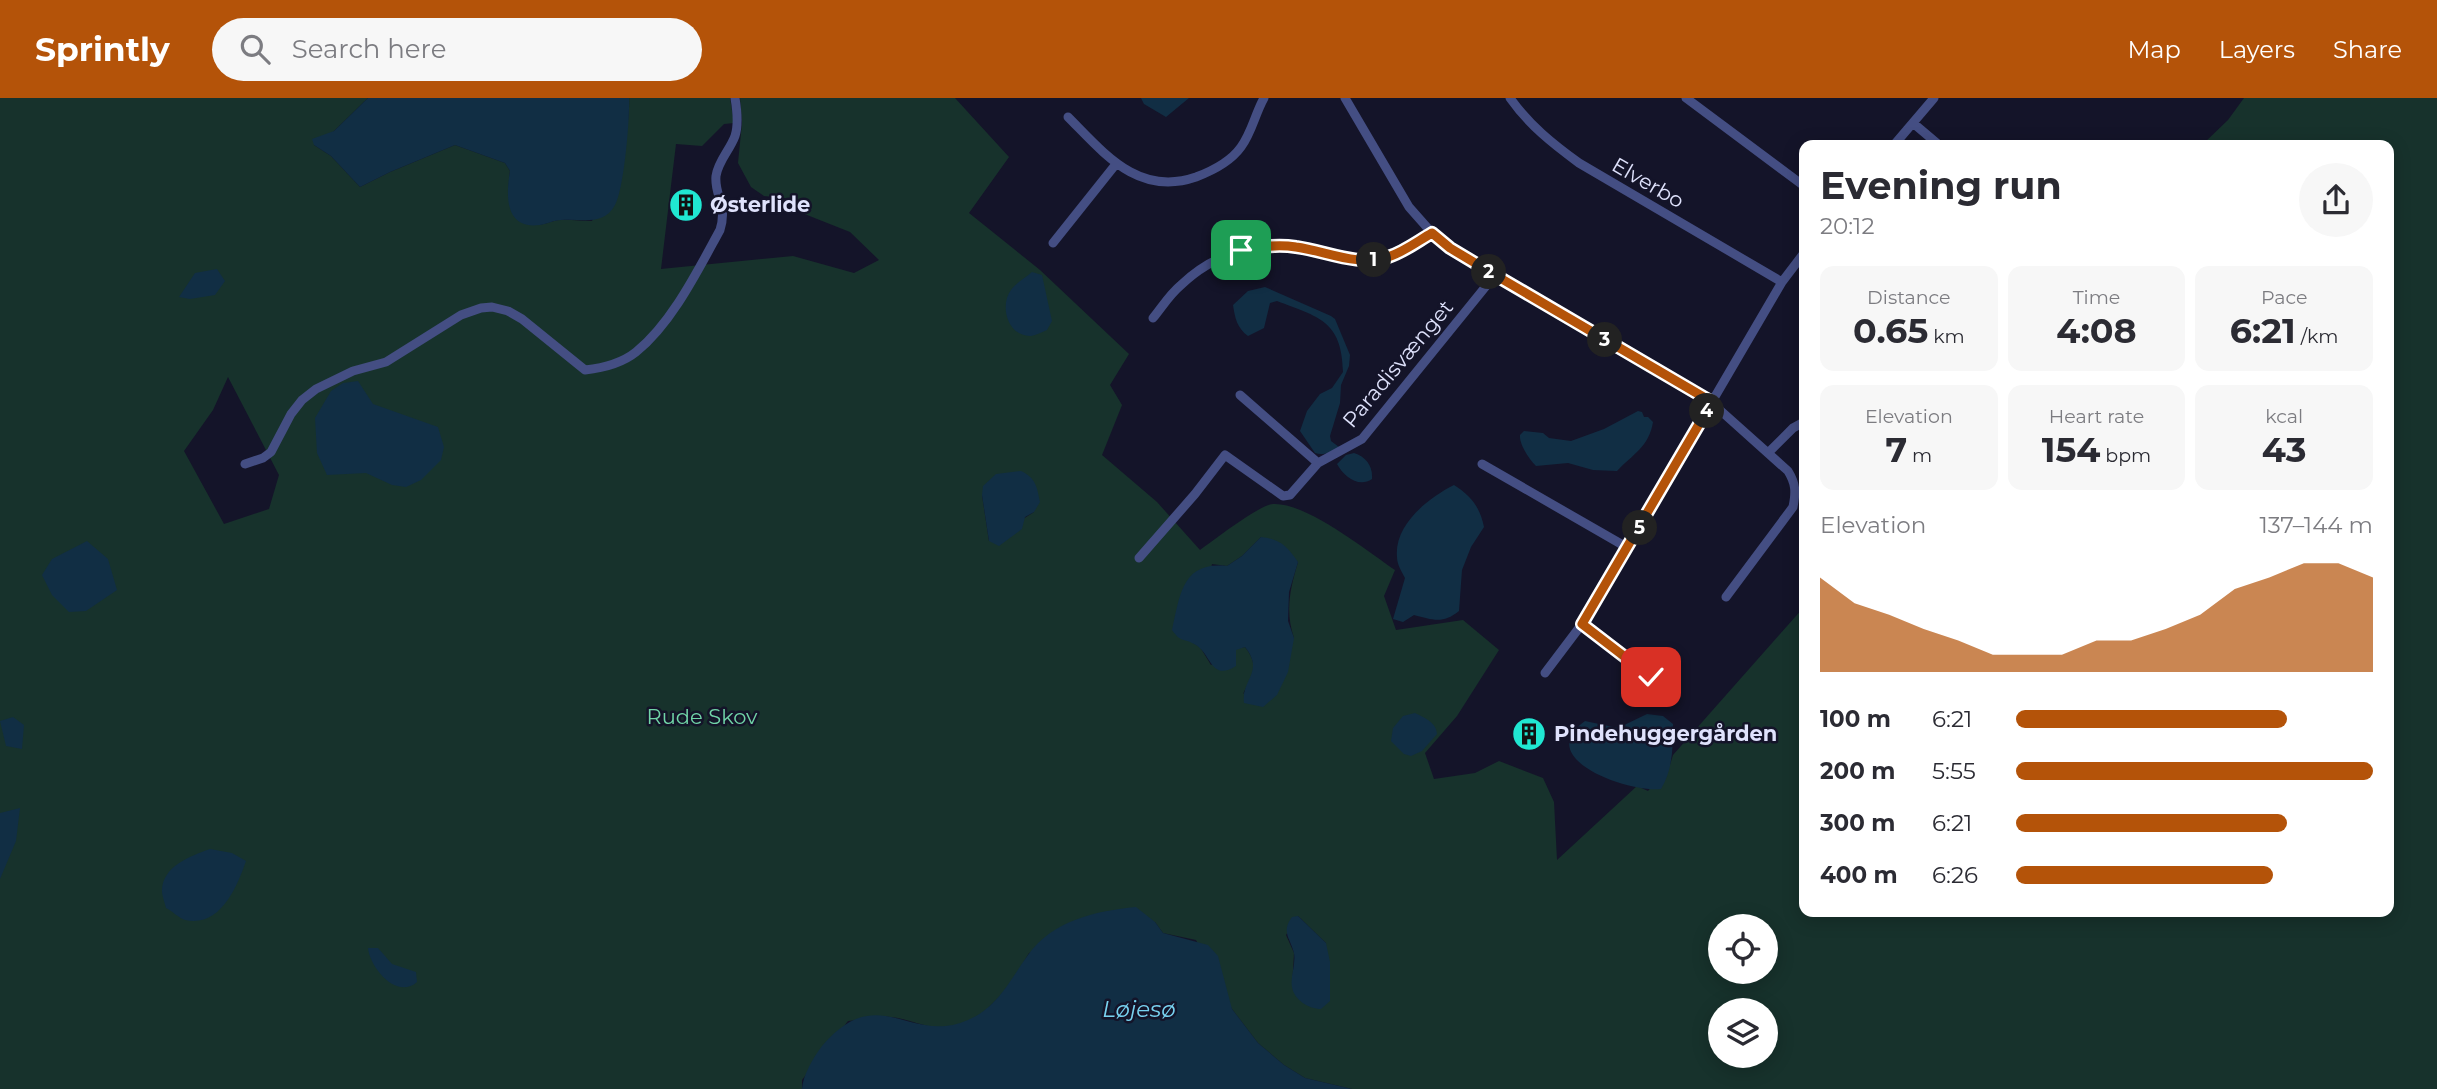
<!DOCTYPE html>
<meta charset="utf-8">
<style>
:root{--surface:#fff;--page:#f7f7f7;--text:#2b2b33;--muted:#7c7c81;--accent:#b45309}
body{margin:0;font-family:Montserrat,sans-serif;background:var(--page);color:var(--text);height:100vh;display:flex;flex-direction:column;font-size:26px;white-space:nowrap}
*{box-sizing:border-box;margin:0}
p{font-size:23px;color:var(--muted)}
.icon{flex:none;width:38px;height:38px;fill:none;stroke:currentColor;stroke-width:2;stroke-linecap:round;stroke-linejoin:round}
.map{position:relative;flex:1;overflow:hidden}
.panel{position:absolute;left:1799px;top:42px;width:595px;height:777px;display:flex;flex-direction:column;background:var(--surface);border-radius:14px;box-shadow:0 4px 18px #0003}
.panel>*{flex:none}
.fabs{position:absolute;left:1708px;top:816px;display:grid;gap:14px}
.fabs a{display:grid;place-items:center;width:70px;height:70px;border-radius:50%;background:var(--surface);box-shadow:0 4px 18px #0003;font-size:35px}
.pin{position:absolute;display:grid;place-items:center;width:60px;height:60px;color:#fff;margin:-30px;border-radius:14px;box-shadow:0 4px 10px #0006}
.km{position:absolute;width:35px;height:35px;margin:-18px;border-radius:50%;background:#222;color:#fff;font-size:19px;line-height:35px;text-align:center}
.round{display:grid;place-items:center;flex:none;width:74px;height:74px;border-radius:37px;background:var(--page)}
.summary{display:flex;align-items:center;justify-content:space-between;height:119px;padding:0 21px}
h1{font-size:38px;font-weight:700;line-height:52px}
.figures{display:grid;grid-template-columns:repeat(3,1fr);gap:10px;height:119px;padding:7px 21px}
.figures div{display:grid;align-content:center;border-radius:14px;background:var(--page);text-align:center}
.figures b{font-size:35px;font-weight:700}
.figures small{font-size:19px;font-weight:400}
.figures p{font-size:19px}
.chart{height:196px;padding:14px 21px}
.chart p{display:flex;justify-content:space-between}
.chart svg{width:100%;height:126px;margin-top:7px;fill:var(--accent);opacity:.7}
ul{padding:0 21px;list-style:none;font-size:23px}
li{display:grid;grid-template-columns:112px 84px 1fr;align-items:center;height:52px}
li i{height:18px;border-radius:9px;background:var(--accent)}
header{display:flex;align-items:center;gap:42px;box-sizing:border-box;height:98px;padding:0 35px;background:var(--accent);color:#fff}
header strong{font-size:33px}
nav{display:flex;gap:38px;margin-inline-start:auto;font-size:24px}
.search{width:490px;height:63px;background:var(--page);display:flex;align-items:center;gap:18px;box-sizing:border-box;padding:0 24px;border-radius:38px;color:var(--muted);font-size:26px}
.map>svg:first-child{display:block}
.green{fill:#17322c;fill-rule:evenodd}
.water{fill:#112e44}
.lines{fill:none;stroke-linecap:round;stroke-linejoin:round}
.street{stroke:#444e83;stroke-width:9}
.route-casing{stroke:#fff;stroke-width:14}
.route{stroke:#b45309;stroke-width:9}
.labels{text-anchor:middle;stroke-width:5;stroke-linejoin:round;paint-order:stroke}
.street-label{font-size:21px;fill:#dfe2fc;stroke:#141429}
.poi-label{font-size:21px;font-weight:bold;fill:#dfe2fc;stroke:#141429;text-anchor:start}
.park-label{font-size:21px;fill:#71d5a8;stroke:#141429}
.water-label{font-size:23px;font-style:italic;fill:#78d2f0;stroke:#141429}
</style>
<header>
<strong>Sprintly</strong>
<div class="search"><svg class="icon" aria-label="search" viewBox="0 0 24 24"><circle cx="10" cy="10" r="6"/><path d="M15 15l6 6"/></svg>Search here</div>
<nav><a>Map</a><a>Layers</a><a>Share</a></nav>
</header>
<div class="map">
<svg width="2437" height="991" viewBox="0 0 2437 991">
<rect width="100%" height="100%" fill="#141429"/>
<!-- green -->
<path class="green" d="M0,0H368L334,33L314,47L331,58L360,89L390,74L455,47L505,65L510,73C507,95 506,128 537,127C544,127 551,123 559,122C569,121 581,123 592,123C609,83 631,44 629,0H730L734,25L724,26L702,48L676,46L661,171L793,158L854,175L879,162L850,134L802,115L785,100L764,98L751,89L738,65L742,25L740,0H955L1009,59L969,115L1040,172L1129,256L1110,287L1122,307L1102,357L1157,404L1200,452C1214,442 1259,407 1273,406C1306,404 1367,453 1395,472L1384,498L1396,532L1463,522L1499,552L1457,618L1425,655L1434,681L1475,675L1499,663L1543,680L1554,704L1557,762L1637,688L1648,693L1670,667L1673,657L1804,509V814H2389V47H2202L2228,22L2244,0H2437V991H1352L1305,980L1284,967L1258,945L1232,911L1196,842L1163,835L1155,824L1029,855C1010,887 985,928 943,930C925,930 908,920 890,919C877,917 861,922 848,923L802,982V991H0ZM228,279L279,377L269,411L224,426L184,353L213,312ZM982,397L1034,414L989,443ZM1261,439L1298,464C1290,491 1285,513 1294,540L1243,596C1252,577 1260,568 1245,549L1236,551L1211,567L1200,549L1193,545L1212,466L1227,468L1242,458ZM1298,818L1326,845L1292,890L1294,855L1286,837ZM1720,828H1766V873H1720ZM1720,912H1766V957H1720Z"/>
<!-- water -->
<path class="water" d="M368,0H629C630,20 624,91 615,107C603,129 581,120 561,122C554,122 547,126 540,127C504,132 506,96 510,73L505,65L455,47L390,74L360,89L331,58L314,47L312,41L334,33Z
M1141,0H1189L1166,19L1144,6Z
M217,171L225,183L215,197L190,201L179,199L195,175Z
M1032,174L1042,177L1052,223L1047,232C1042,234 1036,237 1031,238C1008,239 999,208 1011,192C1016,185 1025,180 1032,174Z
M1265,189L1331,218L1335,221L1350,257L1349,268L1341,287L1340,305L1330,338L1331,343L1339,349C1331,354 1324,358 1315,355L1300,333L1307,313L1320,296L1332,290L1343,274C1342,222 1318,219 1277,203L1270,205L1264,230L1248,238C1237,230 1235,220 1233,207L1248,193Z
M358,283L373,306L438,329L444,349L441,362L421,382L406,389L392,387L366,375L327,377L317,355L315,320L331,293L343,285Z
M1638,313L1642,314L1644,319H1648L1653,324C1649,349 1633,356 1617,373L1593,372L1568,365L1536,368C1529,361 1519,346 1520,337L1524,333L1543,335L1549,340L1571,343L1604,331Z
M1354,355C1366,359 1373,368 1372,381C1359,390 1344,379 1337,366L1346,357Z
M1021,373C1036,380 1037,389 1040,404L1034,414L1025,419L1022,431L999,448L989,443L982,397L983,388L996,376Z
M1454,387C1471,398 1480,409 1484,429L1471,449L1462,472L1459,513C1443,526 1433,522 1414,517L1403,524L1393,521L1405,480C1402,474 1397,467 1397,459C1394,427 1428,400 1454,387Z
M1261,439C1280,441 1287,448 1298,464L1289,494L1288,523L1294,540L1288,574L1277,597L1263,609L1244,605C1241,581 1265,574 1245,549L1236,552V568C1211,584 1211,556 1196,547C1183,539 1182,546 1172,532C1180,497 1182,463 1227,468L1242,458Z
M87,443L108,461L117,492L86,513L69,514L52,497L42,477L52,461Z
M1415,615C1425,620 1436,624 1437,636L1422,653L1411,658L1404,656L1391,643L1393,630L1403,618Z
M1647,616L1663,618L1673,626C1673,649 1673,671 1661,691C1630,695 1531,661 1585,623L1618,630Z
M13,619L24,627L22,651L6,648L0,623Z
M20,710L16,743L0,781V715Z
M210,751L232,755L246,763C237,789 220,830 185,822C179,820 172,813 166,810C165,805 162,798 162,793C162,768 191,758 210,751Z
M1136,809L1155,824L1163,835L1208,847L1218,858L1232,911L1258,945L1284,967L1305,980L1352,991H802C803,977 813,960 822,948C879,881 909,948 968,922C998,909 1010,882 1028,857C1053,822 1096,813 1136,809Z
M1298,818L1326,845L1330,864V903L1321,911C1309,911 1294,902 1292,889C1290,878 1296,867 1294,855C1290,840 1281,834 1292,819Z
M368,850H378L392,866L416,874L417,884C397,902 370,870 368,850Z"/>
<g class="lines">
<!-- street -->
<path class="street" d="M1345,0L1409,109L1432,135L1450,150L1495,177L1712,305L1788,373C1796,386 1796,394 1793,409L1726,499
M1510,0C1529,27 1553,46 1579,65L1782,184
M1686,0L1804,88
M1068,19C1104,55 1138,99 1196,79C1212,73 1231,63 1241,49C1252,34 1255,16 1264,0
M1913,25L1939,47
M1894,47L1934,0
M1053,145L1116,66
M1153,220C1162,209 1170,196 1181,187C1212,157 1256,142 1299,149C1323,154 1349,164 1374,162C1395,160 1413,146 1432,135
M1240,297L1318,365
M1768,355L1793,330L1804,324
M245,366L263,360L271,354L291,316L302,302L316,291L353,273L386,264L461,217L481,210L492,209L508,213L522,221L585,272C603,270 621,266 636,254C672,225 698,172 720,132C728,106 714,98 716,78C718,63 730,52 735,38C739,26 737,12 735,0
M1482,366L1628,450
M1139,460L1195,396L1225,357L1283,398L1290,397L1318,365L1362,341L1495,177
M1582,526L1651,579
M1545,575L1582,526L1782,184L1804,155"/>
</g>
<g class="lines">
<!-- route casing -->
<g class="route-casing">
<path id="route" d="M1241,152C1260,149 1277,146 1296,149C1326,153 1358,169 1388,159C1404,154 1418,143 1432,135L1450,150L1495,177L1712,304L1582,526L1651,579"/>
</g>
<!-- route -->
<use href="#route" class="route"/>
</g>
<!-- icons -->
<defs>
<g id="building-disc" transform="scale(1.75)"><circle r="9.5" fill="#20e7d2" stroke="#141429"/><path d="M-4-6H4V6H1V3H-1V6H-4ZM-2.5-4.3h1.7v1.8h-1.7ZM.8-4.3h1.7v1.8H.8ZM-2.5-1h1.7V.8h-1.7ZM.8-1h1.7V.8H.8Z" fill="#111"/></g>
</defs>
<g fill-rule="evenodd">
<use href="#building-disc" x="686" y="107"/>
<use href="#building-disc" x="1529" y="636"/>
</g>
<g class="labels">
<!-- street labels -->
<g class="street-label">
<text transform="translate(1648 85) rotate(30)" y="7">Elverbo</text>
<text transform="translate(1398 266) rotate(-50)" y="7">Paradisvænget</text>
</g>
<!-- poi labels -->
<g class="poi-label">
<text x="710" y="114">Østerlide</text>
<text x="1554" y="643">Pindehuggergården</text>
</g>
<!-- park labels -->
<g class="park-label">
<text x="702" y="626">Rude Skov</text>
</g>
<!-- water labels -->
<g class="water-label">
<text x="1139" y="919">Løjesø</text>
</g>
</g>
</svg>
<div class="fabs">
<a><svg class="icon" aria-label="locate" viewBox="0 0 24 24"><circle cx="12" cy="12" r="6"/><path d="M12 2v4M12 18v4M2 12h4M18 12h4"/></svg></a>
<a><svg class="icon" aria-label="layers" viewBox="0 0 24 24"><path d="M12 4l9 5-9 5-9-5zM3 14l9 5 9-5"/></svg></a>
</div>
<div class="pin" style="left:1241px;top:152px;background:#1e9e55"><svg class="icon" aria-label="arrive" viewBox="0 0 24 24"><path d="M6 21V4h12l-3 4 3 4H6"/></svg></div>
<div class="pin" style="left:1651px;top:579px;background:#d93025"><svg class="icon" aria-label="check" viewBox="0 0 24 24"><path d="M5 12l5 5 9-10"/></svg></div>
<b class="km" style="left:1374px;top:162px">1</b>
<b class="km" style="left:1489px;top:174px">2</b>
<b class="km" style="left:1605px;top:242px">3</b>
<b class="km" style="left:1707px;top:313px">4</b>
<b class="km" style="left:1640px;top:430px">5</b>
<section class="panel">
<div class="summary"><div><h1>Evening run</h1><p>20:12</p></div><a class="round"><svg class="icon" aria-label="share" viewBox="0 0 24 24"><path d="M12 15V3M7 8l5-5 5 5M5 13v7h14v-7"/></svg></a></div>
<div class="figures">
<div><p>Distance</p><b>0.65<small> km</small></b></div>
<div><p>Time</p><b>4:08</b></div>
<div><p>Pace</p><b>6:21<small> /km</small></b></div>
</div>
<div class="figures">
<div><p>Elevation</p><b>7<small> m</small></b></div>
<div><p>Heart rate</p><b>154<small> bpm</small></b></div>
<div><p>kcal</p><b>43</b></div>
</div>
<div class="chart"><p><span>Elevation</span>137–144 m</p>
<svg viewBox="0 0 160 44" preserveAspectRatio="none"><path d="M0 44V11L10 20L20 24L30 29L40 33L50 38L60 38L70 38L80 33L90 33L100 29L110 24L120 15L130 11L140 6L150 6L160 11V44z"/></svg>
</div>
<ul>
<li><b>100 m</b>6:21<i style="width:76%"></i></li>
<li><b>200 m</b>5:55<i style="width:100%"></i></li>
<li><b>300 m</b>6:21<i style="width:76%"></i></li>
<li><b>400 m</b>6:26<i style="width:72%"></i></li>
</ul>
</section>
</div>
